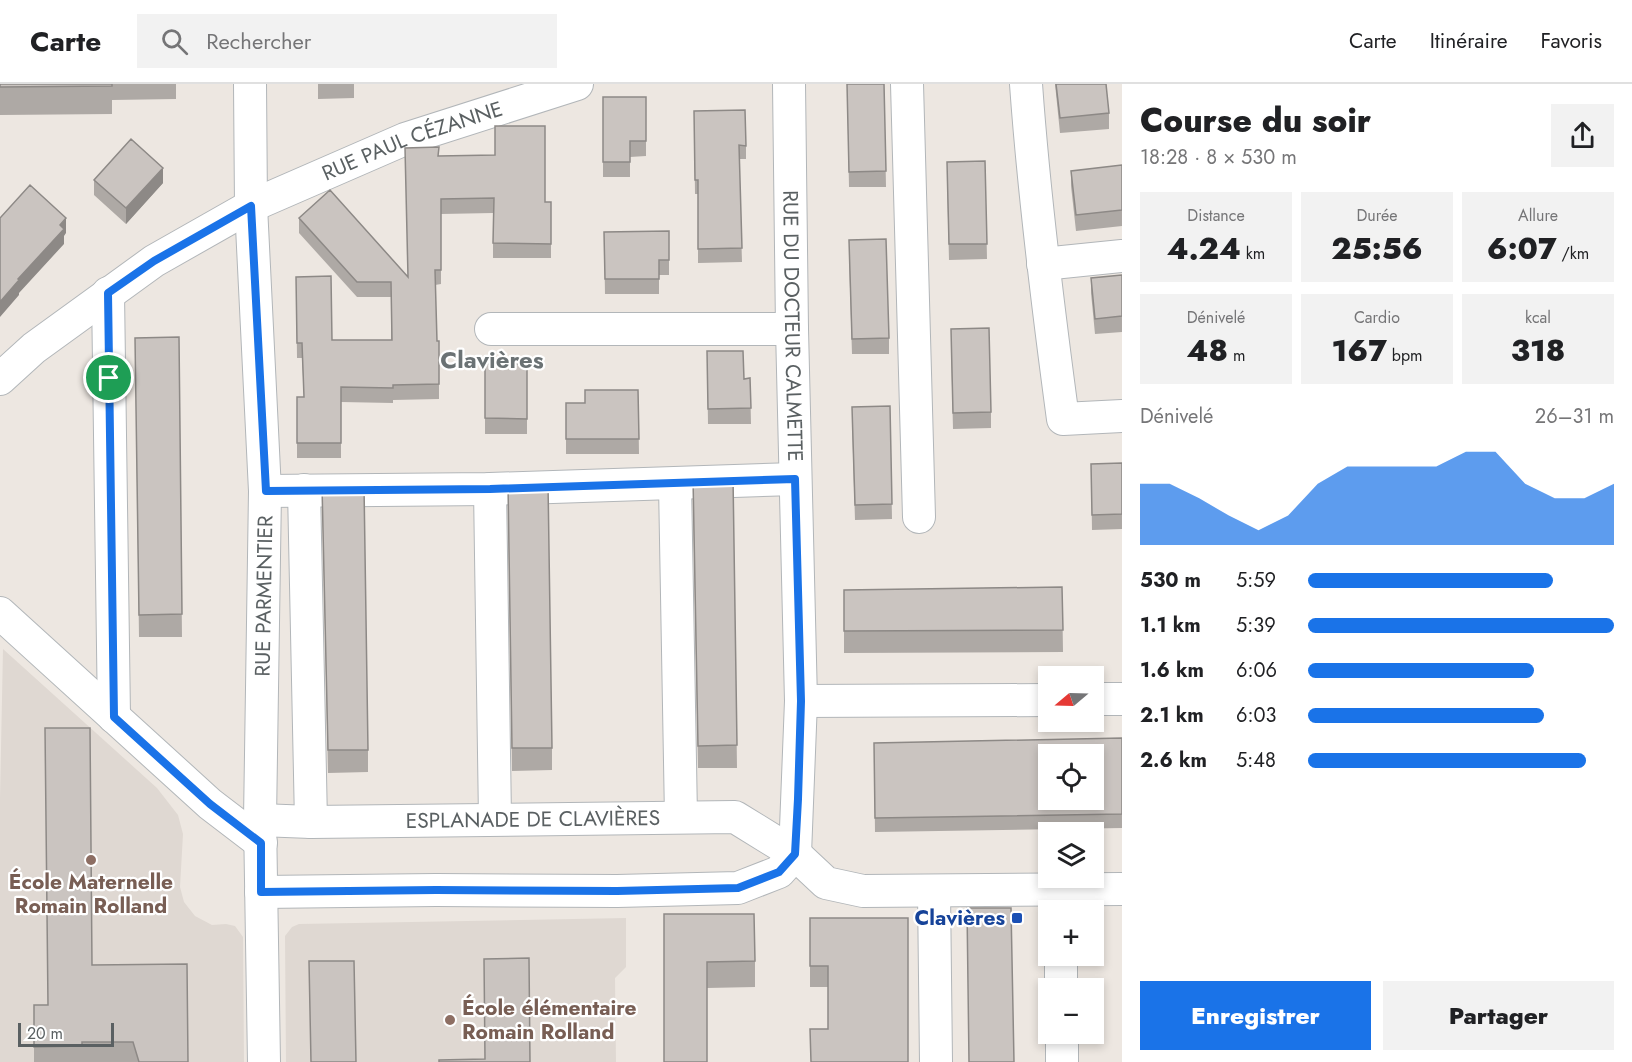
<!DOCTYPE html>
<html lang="fr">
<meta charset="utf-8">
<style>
:root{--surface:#fff;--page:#f2f2f2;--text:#202124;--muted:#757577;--line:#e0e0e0;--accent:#1a73e8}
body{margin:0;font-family:Jost,sans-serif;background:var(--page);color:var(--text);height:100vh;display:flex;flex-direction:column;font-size:22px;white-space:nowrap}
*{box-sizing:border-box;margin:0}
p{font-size:20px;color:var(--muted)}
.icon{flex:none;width:33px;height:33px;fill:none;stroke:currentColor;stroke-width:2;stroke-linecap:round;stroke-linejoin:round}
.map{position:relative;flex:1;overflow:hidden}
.panel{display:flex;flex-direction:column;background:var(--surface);width:510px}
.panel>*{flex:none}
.needle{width:39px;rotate:251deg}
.buttons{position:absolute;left:1038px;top:582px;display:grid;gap:12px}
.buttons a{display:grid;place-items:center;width:66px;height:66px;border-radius:0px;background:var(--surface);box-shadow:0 3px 9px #0003;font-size:30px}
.scale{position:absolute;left:18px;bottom:15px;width:96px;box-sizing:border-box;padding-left:6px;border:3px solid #5a6062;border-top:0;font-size:16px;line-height:21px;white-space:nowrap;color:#5a6062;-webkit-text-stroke:4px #fff;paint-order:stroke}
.pin{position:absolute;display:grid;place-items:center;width:51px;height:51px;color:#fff;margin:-26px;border:3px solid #fff;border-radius:50%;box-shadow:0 2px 6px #0007}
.round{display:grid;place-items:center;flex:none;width:63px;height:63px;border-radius:0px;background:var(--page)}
.headline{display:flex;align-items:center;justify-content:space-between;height:102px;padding:0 18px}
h1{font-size:33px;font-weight:800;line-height:45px}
.stats{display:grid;grid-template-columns:repeat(3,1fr);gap:9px;height:102px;padding:6px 18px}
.stats div{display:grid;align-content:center;border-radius:0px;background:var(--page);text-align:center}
.stats b{font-size:30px;font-weight:800}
.stats small{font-size:16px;font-weight:400}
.stats p{font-size:16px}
.chart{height:168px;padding:12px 18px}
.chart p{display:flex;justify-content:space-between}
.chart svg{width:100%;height:108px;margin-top:6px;fill:var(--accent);opacity:.7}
.button{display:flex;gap:12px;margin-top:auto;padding:12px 18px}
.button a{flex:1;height:69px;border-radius:0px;background:var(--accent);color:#fff;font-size:24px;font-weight:800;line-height:69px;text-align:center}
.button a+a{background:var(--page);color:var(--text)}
ul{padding:0 18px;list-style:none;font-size:20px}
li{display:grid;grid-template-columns:96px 72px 1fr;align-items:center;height:45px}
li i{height:15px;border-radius:8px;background:var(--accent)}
header{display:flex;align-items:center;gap:36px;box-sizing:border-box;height:84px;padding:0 30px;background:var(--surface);border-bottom:2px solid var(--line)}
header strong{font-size:28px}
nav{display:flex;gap:33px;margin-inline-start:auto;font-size:21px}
.search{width:420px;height:54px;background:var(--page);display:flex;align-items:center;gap:15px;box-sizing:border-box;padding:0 21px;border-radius:0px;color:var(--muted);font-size:22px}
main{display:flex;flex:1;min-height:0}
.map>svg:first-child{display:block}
.education{fill:#dfd8d2}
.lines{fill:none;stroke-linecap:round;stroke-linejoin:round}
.minor-casing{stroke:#b2b6b9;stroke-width:34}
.minor{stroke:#fff;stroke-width:32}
.wall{fill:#aea9a5}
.shaded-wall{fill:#8d8986}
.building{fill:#cac4c0;stroke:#8d8986;stroke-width:1.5;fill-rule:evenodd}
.route-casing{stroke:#fff;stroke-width:12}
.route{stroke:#1a73e8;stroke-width:8}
.education-dot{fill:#8d6e63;stroke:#fff;stroke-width:2}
.transit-dot{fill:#1a4fb4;stroke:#fff;stroke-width:2}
.labels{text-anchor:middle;stroke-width:4.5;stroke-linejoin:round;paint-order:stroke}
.street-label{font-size:21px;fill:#5a6062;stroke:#fff}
.education-label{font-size:21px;font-weight:bold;fill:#785e54;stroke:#fff}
.transit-label{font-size:21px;font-weight:bold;fill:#164399;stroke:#fff;text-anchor:end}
.quarter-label{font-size:24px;font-weight:bold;fill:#6b7274;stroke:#fff}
</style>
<header>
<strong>Carte</strong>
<div class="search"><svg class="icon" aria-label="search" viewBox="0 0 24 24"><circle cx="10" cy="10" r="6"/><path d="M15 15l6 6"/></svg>Rechercher</div>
<nav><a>Carte</a><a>Itinéraire</a><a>Favoris</a></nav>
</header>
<main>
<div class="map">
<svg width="1122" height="978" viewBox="0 0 1122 978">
<rect width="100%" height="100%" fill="#ede7e1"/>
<!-- education -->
<path class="education" d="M3,565L157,704L178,731L183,750L180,803L184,818L195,832L212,841L226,840L235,842L243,853L244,978H0V715Z
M626,834V883L615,894L616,978H286L285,852L292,843L299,840Z"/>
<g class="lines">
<!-- minor casing -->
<g class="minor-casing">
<g id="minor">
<path d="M250,0L251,122L265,407L260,736L264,978"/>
<path id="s1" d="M789,0L792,245L801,617L795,770"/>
<path d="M907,0L919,433"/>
<path d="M1026,0C1034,112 1048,224 1063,335L1122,332"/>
<path d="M1043,180L1122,172"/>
<path d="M108,209L114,633"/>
<path d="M491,245H792"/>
<path id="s2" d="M0,295L34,264L154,177L251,122L405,55L577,0"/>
<path d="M675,400L681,733"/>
<path d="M490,405L495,735"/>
<path d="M304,406L311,738"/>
<path d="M265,407L490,405L795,395"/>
<path d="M0,529L210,720L261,759"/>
<path d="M1094,615H1122"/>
<path d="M801,617L1048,616"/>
<path id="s3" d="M260,736L311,738L735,733L795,770L826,799L863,807L1122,805"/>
<path d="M934,807L936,978"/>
<path d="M261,808L436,806L617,807L738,804L779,788L795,770"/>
<path d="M1061,872V904"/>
<path d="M1062,950V978"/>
</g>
</g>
<!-- minor -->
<use href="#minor" class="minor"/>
</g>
<!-- wall -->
<path class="wall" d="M0,0H176V15L112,16V30L0,31Z
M318,0H354V14L318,15Z
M847,0H884L886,103H849Z
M1055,0H1106L1109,29V45L1060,49Z
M603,13H646V72L630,73V93H603Z
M694,27L746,62V75H739L742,178L698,179V110H695Z
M439,72L545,118H551V174H493V129L441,130V200L435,201L437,257H439V315L393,316V319L341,318V374H297V313H304L302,274H297L296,193L332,256H391V213H357L299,149V134L408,193Z
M985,77L987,175L949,176L947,94Z
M1122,81V142L1076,147L1071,102V87Z
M94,96L163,99L126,140L94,111Z
M669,147V191H659V210H605L604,148Z
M849,172L889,254V270H852Z
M1122,191V248L1095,250L1091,209V194Z
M179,253L182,553H139L135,254Z
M951,261L991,328V344L953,345Z
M707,267L744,295L750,294L751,340H708Z
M485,280H527V350H485Z
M638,306L639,370H566V319H585Z
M890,322L892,435L855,436L852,338Z
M1122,379V445L1092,446L1091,380Z
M733,393L737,684H698L693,416Z
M322,402L368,666V688L328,689Z
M508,422L552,664V686L512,687Z
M1062,503L1063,568L844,569V506Z
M1122,654V744L875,748L874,659Z
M664,830L755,877V903L707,904Z
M810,834L908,978L828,945V903H810Z
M92,881L188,978H34V921H47Z"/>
<!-- shaded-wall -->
<path class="shaded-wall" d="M163,84V99L126,140V124Z
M66,134V149L64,152V160L19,209V211L0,233V218Z"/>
<!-- building -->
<path class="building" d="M0,0H112V2L0,3Z
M847,0H884L886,87L849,88Z
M1056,0H1106L1109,29L1060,34Z
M603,13H646V57H630V78H603Z
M745,26L746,62L739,61L742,164L698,165V96H695L694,27Z
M495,42H545V118H551V160L493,159L494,114L441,115V186H435L437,257H439V300L393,301V304L341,303V359H297V313H304L302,259H297L296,193L331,192L332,256H392L391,198H357L299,134L330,106L408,193L405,64L439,63L438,72L495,71Z
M131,55L163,84L126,124L94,96Z
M985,77L987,160H949L947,78Z
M1122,81V126L1076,131L1071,87Z
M30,101L66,134L60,141L64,145L18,195L19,196L0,218V134Z
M669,147V176H659V195H605L604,148Z
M886,155L889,254L852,255L849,156Z
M1122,191V232L1095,235L1091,194Z
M989,244L991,328L953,329L951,245Z
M179,253L182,530L139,531L135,254Z
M707,267H743L744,295L750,294L751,324L708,325Z
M485,280H527V335L485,334Z
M585,306H638L639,355H566V319H585Z
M890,322L892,420L855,421L852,323Z
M1122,379V430L1092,431L1091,380Z
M733,393L737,661L698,662L693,394Z
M548,399L552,664H512L508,400Z
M322,402H364L368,666H328Z
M1062,503L1063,546L844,547V506Z
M45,644H90L92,881L187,880L188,978H139L133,958H82V962L34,963V921H48Z
M1122,654V730L875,734L874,659ZM1048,670H1094V716H1048Z
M967,824H1011L1014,978H969Z
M664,830H754L755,877L707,878V978H664Z
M810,834H908V978H811L810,945H828V882H810Z
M529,874L530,978H439V976L485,975L484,875Z
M309,877H354L356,978H311Z"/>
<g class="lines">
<!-- route casing -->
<g class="route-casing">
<path id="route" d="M251,122L266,407L490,405L795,395L801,617L798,715L795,770L779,788L738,804L617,807L436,806L261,808V759L210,720L114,633L108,209L154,177Z"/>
</g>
<!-- route -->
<use href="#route" class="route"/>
</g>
<!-- markers -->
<g class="education-dot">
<circle cx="91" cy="776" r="6"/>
<circle cx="450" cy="936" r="6"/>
</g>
<rect class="transit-dot" x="1011" y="828" width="12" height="12" rx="3"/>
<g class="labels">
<!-- street labels -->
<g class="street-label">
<text dy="7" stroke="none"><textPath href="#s2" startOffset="480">RUE PAUL CÉZANNE</textPath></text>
<text dy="7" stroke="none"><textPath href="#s1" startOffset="242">RUE DU DOCTEUR CALMETTE</textPath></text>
<text transform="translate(264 512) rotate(-89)" y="7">RUE PARMENTIER</text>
<text dy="7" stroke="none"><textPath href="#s3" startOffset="273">ESPLANADE DE CLAVIÈRES</textPath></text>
</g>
<!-- education labels -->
<g class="education-label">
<text x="91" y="805">École Maternelle<tspan x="91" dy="24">Romain Rolland</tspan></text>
<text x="462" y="931" text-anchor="start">École élémentaire<tspan x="462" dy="24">Romain Rolland</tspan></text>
</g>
<!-- transit labels -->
<g class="transit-label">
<text x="1005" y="841">Clavières</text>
</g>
<!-- quarter labels -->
<g class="quarter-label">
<text x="492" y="284">Clavières</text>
</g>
</g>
</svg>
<div class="buttons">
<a><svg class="needle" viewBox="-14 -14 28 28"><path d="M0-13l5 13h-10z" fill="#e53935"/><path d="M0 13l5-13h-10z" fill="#757577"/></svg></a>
<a><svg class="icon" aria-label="locate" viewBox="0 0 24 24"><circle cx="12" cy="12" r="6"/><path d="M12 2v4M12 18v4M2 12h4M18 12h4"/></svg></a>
<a><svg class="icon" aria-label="layers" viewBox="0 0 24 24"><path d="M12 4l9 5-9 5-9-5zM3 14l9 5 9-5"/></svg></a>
<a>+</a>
<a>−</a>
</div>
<div class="scale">20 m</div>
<div class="pin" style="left:109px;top:294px;background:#1e9e55"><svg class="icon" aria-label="arrive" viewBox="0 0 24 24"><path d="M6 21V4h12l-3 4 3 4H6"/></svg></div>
</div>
<section class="panel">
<div class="headline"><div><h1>Course du soir</h1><p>18:28 · 8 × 530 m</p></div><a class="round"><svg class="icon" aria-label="share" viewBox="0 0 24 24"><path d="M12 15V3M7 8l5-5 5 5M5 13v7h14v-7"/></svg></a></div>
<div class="stats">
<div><p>Distance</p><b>4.24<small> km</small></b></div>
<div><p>Durée</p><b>25:56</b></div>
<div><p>Allure</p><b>6:07<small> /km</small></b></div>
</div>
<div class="stats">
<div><p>Dénivelé</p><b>48<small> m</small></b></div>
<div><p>Cardio</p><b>167<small> bpm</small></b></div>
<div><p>kcal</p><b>318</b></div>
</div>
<div class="chart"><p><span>Dénivelé</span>26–31 m</p>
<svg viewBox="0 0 160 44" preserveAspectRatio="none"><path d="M0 44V19L10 19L20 25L30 32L40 38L50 32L60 19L70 12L80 12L90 12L100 12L110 6L120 6L130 19L140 25L150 25L160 19V44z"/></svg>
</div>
<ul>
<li><b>530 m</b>5:59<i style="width:80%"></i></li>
<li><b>1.1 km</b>5:39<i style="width:100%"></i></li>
<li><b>1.6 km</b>6:06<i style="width:74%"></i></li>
<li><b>2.1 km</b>6:03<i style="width:77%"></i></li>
<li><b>2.6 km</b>5:48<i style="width:91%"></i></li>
</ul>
<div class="button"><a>Enregistrer</a><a>Partager</a></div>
</section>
</main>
